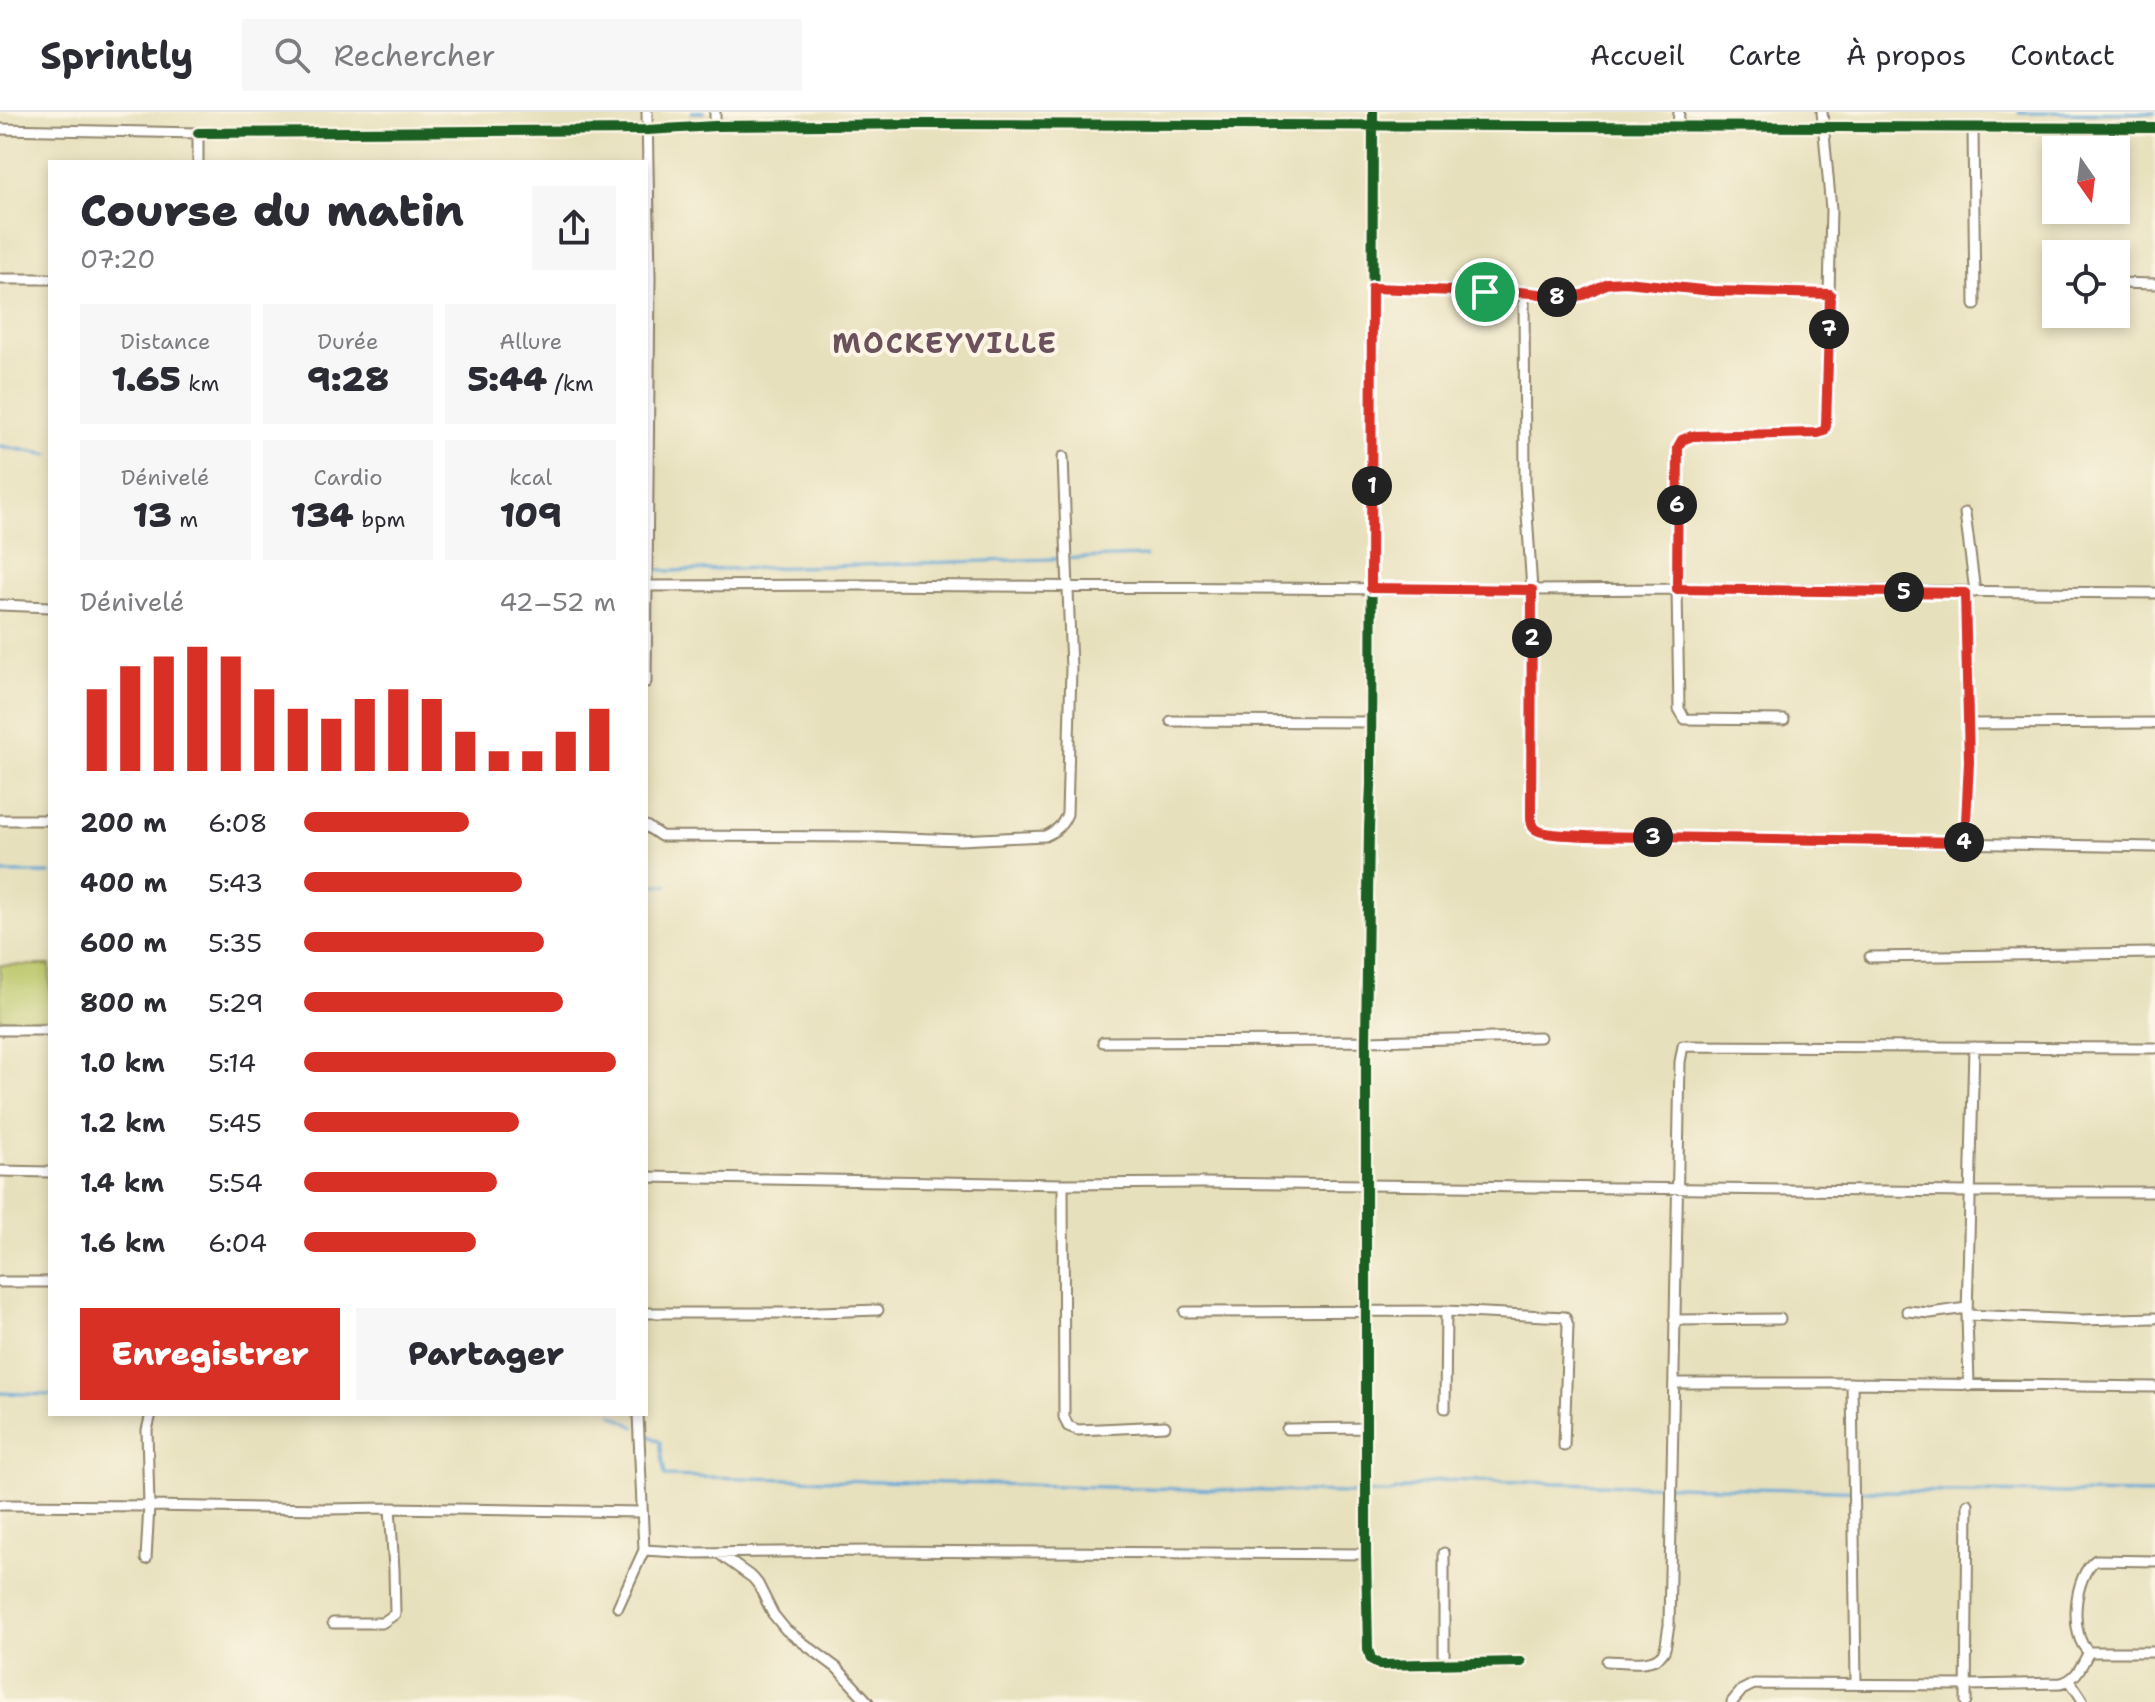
<!DOCTYPE html>
<html lang="fr">
<meta charset="utf-8">
<style>
:root{--surface:#fff;--page:#f7f7f7;--text:#2b2b33;--muted:#7c7c81;--line:#e1e1e2;--accent:#d93025}
body{margin:0;font-family:"Shantell Sans",sans-serif;background:var(--page);color:var(--text);height:100vh;display:flex;flex-direction:column;font-size:30px;white-space:nowrap}
*{box-sizing:border-box;margin:0}
p{font-size:26px;color:var(--muted)}
.icon{flex:none;width:44px;height:44px;fill:none;stroke:currentColor;stroke-width:2;stroke-linecap:round;stroke-linejoin:round}
.map{position:relative;flex:1;overflow:hidden}
.side{position:absolute;left:48px;top:48px;width:600px;height:1256px;display:flex;flex-direction:column;background:var(--surface);border-radius:0px;box-shadow:0 4px 12px #0003}
.side>*{flex:none}
.needle{width:52px;rotate:166deg}
.tools{position:absolute;left:2042px;top:24px;display:grid;gap:16px}
.tools a{display:grid;place-items:center;width:88px;height:88px;border-radius:0px;background:var(--surface);box-shadow:0 4px 12px #0003;font-size:40px}
.pin{position:absolute;display:grid;place-items:center;width:68px;height:68px;color:#fff;margin:-34px;border:4px solid #fff;border-radius:50%;box-shadow:0 2px 8px #0007}
.km{position:absolute;width:40px;height:40px;margin:-20px;border-radius:50%;background:#222;color:#fff;font-size:22px;line-height:40px;text-align:center}
.round{display:grid;place-items:center;flex:none;width:84px;height:84px;border-radius:0px;background:var(--page)}
.head{display:flex;align-items:center;justify-content:space-between;height:136px;padding:0 32px}
h1{font-size:44px;font-weight:800;line-height:60px}
.metrics{display:grid;grid-template-columns:repeat(3,1fr);gap:12px;height:136px;padding:8px 32px}
.metrics div{display:grid;align-content:center;border-radius:0px;background:var(--page);text-align:center}
.metrics b{font-size:34px;font-weight:800}
.metrics small{font-size:22px;font-weight:400}
.metrics p{font-size:22px}
.chart{height:224px;padding:16px 32px}
.chart p{display:flex;justify-content:space-between}
.chart svg{width:100%;height:144px;margin-top:8px;stroke:var(--accent);stroke-width:6}
.button{display:flex;gap:16px;margin-top:auto;padding:16px 32px}
.button a{flex:1;height:92px;border-radius:0px;background:var(--accent);color:#fff;font-size:32px;font-weight:800;line-height:92px;text-align:center}
.button a+a{background:var(--page);color:var(--text)}
ul{padding:0 32px;list-style:none;font-size:26px}
li{display:grid;grid-template-columns:128px 96px 1fr;align-items:center;height:60px}
li i{height:20px;border-radius:10px;background:var(--accent)}
header{display:flex;align-items:center;gap:48px;box-sizing:border-box;height:112px;padding:0 40px;background:var(--surface);border-bottom:2px solid var(--line)}
header strong{font-size:38px}
nav{display:flex;gap:44px;margin-inline-start:auto;font-size:28px}
.search{width:560px;height:72px;background:var(--page);display:flex;align-items:center;gap:20px;box-sizing:border-box;padding:0 28px;border-radius:0px;color:var(--muted);font-size:30px}
.map>svg:first-child{display:block}
.green{fill:#bac769;stroke:#7a7844;stroke-width:2}
.lines{fill:none;stroke-linecap:round;stroke-linejoin:round}
.stream{stroke:#5ea4d4;stroke-width:3}
.minor-casing{stroke:#91856d;stroke-width:13}
.minor{stroke:#fff;stroke-width:9}
.cycleway-casing{stroke:#fcf5e5;stroke-width:15}
.cycleway{stroke:#1b5e20;stroke-width:10}
.route-casing{stroke:#fff;stroke-width:16}
.route{stroke:#d93025;stroke-width:10}
.labels{text-anchor:middle;stroke-width:8;stroke-linejoin:round;paint-order:stroke}
.district-label{font-size:28px;font-weight:bold;letter-spacing:2px;fill:#6b515b;stroke:#fcf5e5}
</style>
<header>
<strong>Sprintly</strong>
<div class="search"><svg class="icon" aria-label="search" viewBox="0 0 24 24"><circle cx="10" cy="10" r="6"/><path d="M15 15l6 6"/></svg>Rechercher</div>
<nav><a>Accueil</a><a>Carte</a><a>À propos</a><a>Contact</a></nav>
</header>
<div class="map">
<svg width="2155" height="1590" viewBox="0 0 2155 1590">
<rect width="100%" height="100%" fill="#fcf5e5"/>
<filter id="ink" filterUnits="userSpaceOnUse"><feTurbulence type="fractalNoise" baseFrequency=".0125" numOctaves="2"/><feDisplacementMap in="SourceGraphic" scale="16" xChannelSelector="R" yChannelSelector="G"/><feConvolveMatrix kernelMatrix="1 2 1 2 8 2 1 2 1" color-interpolation-filters="sRGB"/></filter>
<filter id="wash" filterUnits="userSpaceOnUse"><feTurbulence type="fractalNoise" baseFrequency=".006" numOctaves="4" result="noise"/><feDisplacementMap in="SourceGraphic" scale="32" xChannelSelector="R" yChannelSelector="G"/><feGaussianBlur stdDeviation="1.8" result="paint"/><feColorMatrix in="noise" values="0 0 0 0 0 0 0 0 0 0 0 0 0 0 0 0 0 1.4 0 .05"/><feComposite in="paint" operator="in"/></filter>
<g filter="url(#wash)">
<rect width="100%" height="100%" fill="#e7e0bc"/>
<!-- green -->
<path class="green" d="M0,853H50V907H0Z"/>
<g class="lines">
<!-- stream -->
<path class="stream" d="M692,0H704
M2019,0L2155,1
M0,334L50,343
M651,456L669,459L1146,444
M0,761H50
M646,773H667
M0,1281L50,1283
M612,1302L635,1315
M642,1319L660,1330L665,1364L1347,1381H1389L1439,1368L1873,1379L2155,1382"/>
</g>
</g>
<g filter="url(#ink)">
<g class="lines">
<!-- minor casing -->
<g class="minor-casing">
<path id="minor" d="M715,0V14
M1373,0L1371,673L1369,716L1366,929V1442L1368,1537L1371,1547L1380,1553L1521,1550
M1678,14L1679,0
M1973,16L1975,193
M0,17L198,21V50
M198,21L647,18L715,14L921,12L2155,16
M0,167H50
M2116,171L2155,172
M1372,176L1524,180L1525,371L1532,478L1531,704C1531,708 1531,713 1534,716C1541,724 1576,723 1587,724L2155,735
M1524,180L1554,185H1570L1583,183L1608,171L1626,170L1712,179L1830,182
M1965,401L1975,480
M647,474L858,473L1532,478L1677,477L2155,481
M1965,481L1969,650L1965,730
M0,493L50,495
M646,570L650,165L647,0
M1784,608L1685,607L1679,597L1677,477L1678,335L1682,328L1692,324L1818,321L1824,319L1826,314L1831,97L1822,0
M1171,609L1370,610
M1968,612L2155,611
M0,708H50
M646,714L661,724L879,725L960,728L1045,724C1056,719 1062,714 1067,702L1071,557L1063,345
M1870,845L2155,841
M0,918H50
M1103,930L1366,929L1540,925
M0,1059L50,1060
M646,1065L1063,1072L1203,1071L1969,1080H2155
M1063,1072L1064,1305L1068,1314L1078,1318L1165,1314
M0,1170H50
M1907,1199L1930,1201L1967,1196
M1185,1200L1446,1199L1565,1205L1568,1213L1564,1334
M646,1201H791L878,1198
M1967,1203L2081,1208L2155,1206
M1674,1208L1780,1207
M1674,1271H1852L2155,1275
M1852,1271L1856,1571
M1969,1274L1967,1203L1974,935
M1445,1296L1446,1199
M1287,1317L1366,1316
M0,1393L149,1394L326,1397L390,1396L641,1400
M644,1438L694,1441L871,1439L1366,1442
M718,1441L753,1466L758,1472L773,1502L786,1518L837,1556L868,1590
M146,1447L149,1394L147,1318L151,1302
M2155,1449L2096,1448C2074,1462 2068,1524 2089,1540H2155
M618,1495L644,1438L638,1302
M333,1511H382L395,1502L394,1457L390,1396
M1607,1549C1622,1549 1655,1556 1664,1539C1667,1533 1667,1521 1669,1514L1680,950L1683,934L2155,936
M1444,1552V1441
M2070,1569L2082,1587V1590
M1732,1590L1742,1578L1754,1572L1967,1573L2061,1571C2077,1567 2081,1554 2089,1540
M1966,1590L1968,1392"/>
</g>
<!-- minor -->
<use href="#minor" class="minor"/>
<!-- cycleway casing -->
<g class="cycleway-casing">
<path id="cycleway" d="M1373,0L1371,673L1369,716L1366,929V1442L1368,1537L1371,1547L1380,1553L1521,1550
M198,21L647,18L715,14L921,12L2155,16"/>
</g>
<!-- cycleway -->
<use href="#cycleway" class="cycleway"/>
</g>
</g>
<g class="lines" filter="url(#ink)">
<!-- route casing -->
<g class="route-casing">
<path id="route" d="M1626,170L1712,179L1830,182L1826,314L1824,319L1818,321L1692,324L1682,328L1678,335L1677,477L1965,481L1969,650L1965,730L1587,724C1576,723 1541,724 1534,716C1531,713 1531,708 1531,704L1532,478L1371,476L1372,176L1457,179H1509L1570,185L1583,183L1608,171Z"/>
</g>
<!-- route -->
<use href="#route" class="route"/>
</g>
<g class="labels">
<!-- district labels -->
<g class="district-label">
<text x="945" y="241">MOCKEYVILLE</text>
</g>
</g>
</svg>
<div class="tools">
<a><svg class="needle" viewBox="-14 -14 28 28"><path d="M0-13l5 13h-10z" fill="#e53935"/><path d="M0 13l5-13h-10z" fill="#7c7c81"/></svg></a>
<a><svg class="icon" aria-label="locate" viewBox="0 0 24 24"><circle cx="12" cy="12" r="6"/><path d="M12 2v4M12 18v4M2 12h4M18 12h4"/></svg></a>
</div>
<div class="pin" style="left:1485px;top:180px;background:#1e9e55"><svg class="icon" aria-label="arrive" viewBox="0 0 24 24"><path d="M6 21V4h12l-3 4 3 4H6"/></svg></div>
<b class="km" style="left:1372px;top:374px">1</b>
<b class="km" style="left:1532px;top:526px">2</b>
<b class="km" style="left:1653px;top:725px">3</b>
<b class="km" style="left:1964px;top:730px">4</b>
<b class="km" style="left:1904px;top:480px">5</b>
<b class="km" style="left:1677px;top:393px">6</b>
<b class="km" style="left:1829px;top:217px">7</b>
<b class="km" style="left:1557px;top:185px">8</b>
<section class="side">
<div class="head"><div><h1>Course du matin</h1><p>07:20</p></div><a class="round"><svg class="icon" aria-label="share" viewBox="0 0 24 24"><path d="M12 15V3M7 8l5-5 5 5M5 13v7h14v-7"/></svg></a></div>
<div class="metrics">
<div><p>Distance</p><b>1.65<small> km</small></b></div>
<div><p>Durée</p><b>9:28</b></div>
<div><p>Allure</p><b>5:44<small> /km</small></b></div>
</div>
<div class="metrics">
<div><p>Dénivelé</p><b>13<small> m</small></b></div>
<div><p>Cardio</p><b>134<small> bpm</small></b></div>
<div><p>kcal</p><b>109</b></div>
</div>
<div class="chart"><p><span>Dénivelé</span>42–52 m</p>
<svg viewBox="0 0 160 44" preserveAspectRatio="none"><path d="M5 44V19M15 44V12M25 44V9M35 44V6M45 44V9M55 44V19M65 44V25M75 44V28M85 44V22M95 44V19M105 44V22M115 44V32M125 44V38M135 44V38M145 44V32M155 44V25"/></svg>
</div>
<ul>
<li><b>200 m</b>6:08<i style="width:53%"></i></li>
<li><b>400 m</b>5:43<i style="width:70%"></i></li>
<li><b>600 m</b>5:35<i style="width:77%"></i></li>
<li><b>800 m</b>5:29<i style="width:83%"></i></li>
<li><b>1.0 km</b>5:14<i style="width:100%"></i></li>
<li><b>1.2 km</b>5:45<i style="width:69%"></i></li>
<li><b>1.4 km</b>5:54<i style="width:62%"></i></li>
<li><b>1.6 km</b>6:04<i style="width:55%"></i></li>
</ul>
<div class="button"><a>Enregistrer</a><a>Partager</a></div>
</section>
</div>
